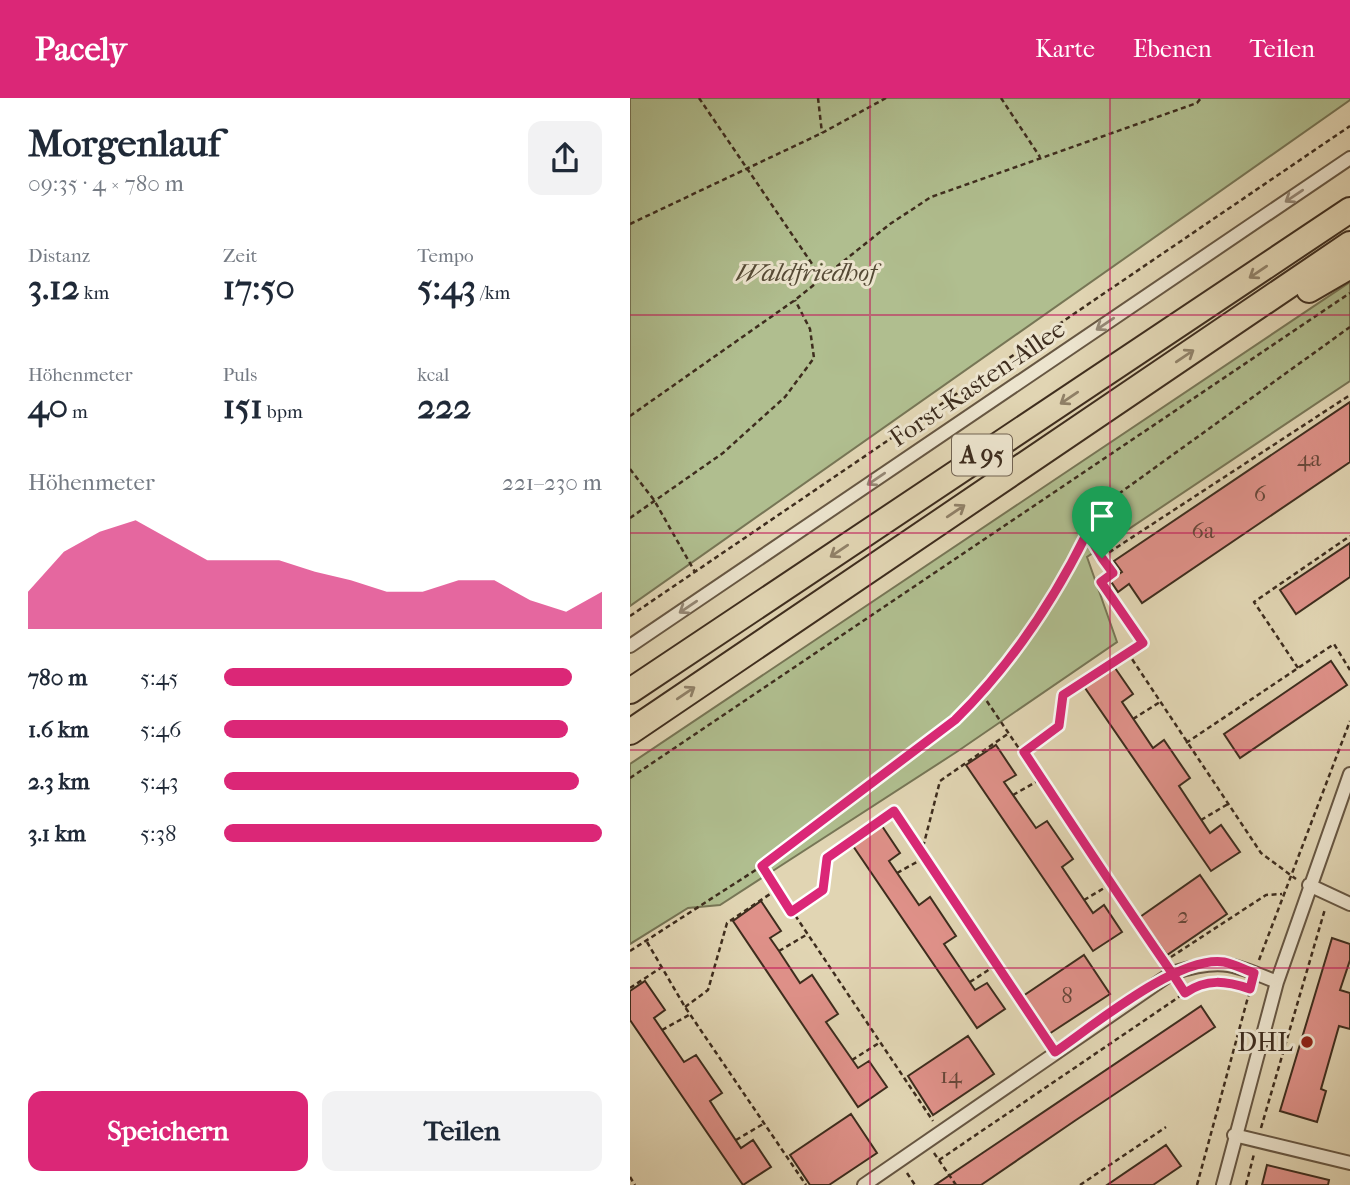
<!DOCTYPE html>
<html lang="de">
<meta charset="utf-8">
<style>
:root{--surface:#fff;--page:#f2f2f3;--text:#1f2937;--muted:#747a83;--accent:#db2777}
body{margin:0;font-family:"IM FELL French Canon",serif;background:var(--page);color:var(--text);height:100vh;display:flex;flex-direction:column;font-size:26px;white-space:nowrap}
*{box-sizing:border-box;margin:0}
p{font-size:23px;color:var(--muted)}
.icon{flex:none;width:38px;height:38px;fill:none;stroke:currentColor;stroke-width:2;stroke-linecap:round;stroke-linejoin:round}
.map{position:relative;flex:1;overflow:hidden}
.sheet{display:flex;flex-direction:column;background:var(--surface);width:630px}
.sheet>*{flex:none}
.pin{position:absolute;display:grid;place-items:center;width:60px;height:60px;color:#fff;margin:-72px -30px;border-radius:50% 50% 50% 0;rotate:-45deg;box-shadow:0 0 7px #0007}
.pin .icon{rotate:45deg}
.round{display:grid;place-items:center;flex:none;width:74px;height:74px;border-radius:14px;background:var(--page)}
.headline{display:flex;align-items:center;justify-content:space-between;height:119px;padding:0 28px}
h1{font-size:38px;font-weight:700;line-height:52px}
.metrics{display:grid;grid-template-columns:repeat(3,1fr);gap:10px;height:119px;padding:7px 28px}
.metrics div{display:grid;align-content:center}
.metrics b{font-size:35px;font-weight:700}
.metrics small{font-size:19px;font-weight:400}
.metrics p{font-size:19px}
.chart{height:196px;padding:14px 28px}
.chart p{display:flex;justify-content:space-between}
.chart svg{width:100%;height:126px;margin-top:7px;fill:var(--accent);opacity:.7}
.primary-button{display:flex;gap:14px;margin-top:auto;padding:14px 28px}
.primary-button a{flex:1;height:80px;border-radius:14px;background:var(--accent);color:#fff;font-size:28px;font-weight:700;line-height:80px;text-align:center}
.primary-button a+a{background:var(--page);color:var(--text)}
ul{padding:0 28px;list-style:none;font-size:23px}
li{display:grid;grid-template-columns:112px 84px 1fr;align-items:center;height:52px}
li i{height:18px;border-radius:9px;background:var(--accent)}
header{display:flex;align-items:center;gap:42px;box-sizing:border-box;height:98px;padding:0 35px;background:var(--accent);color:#fff}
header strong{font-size:33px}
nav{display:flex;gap:38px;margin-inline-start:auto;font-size:24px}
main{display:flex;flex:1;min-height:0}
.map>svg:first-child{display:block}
.green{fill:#b0be8f;stroke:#777656;stroke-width:2}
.building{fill:#df9189;stroke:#3e2d1e;stroke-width:2}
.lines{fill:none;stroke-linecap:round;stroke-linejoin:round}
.street-casing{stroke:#675743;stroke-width:16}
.highway-casing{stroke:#3e2d1e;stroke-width:28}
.path{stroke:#3e2d1e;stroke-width:2.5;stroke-dasharray:5 3.5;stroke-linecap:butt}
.street{stroke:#ece4ce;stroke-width:12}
.highway{stroke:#e1d5b3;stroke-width:24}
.oneway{stroke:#958876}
.oneway2{stroke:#908168}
.route-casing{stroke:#fff;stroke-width:14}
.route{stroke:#db2777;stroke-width:9}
.grid{fill:none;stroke:#c2185b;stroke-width:2;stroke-opacity:0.55}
.poi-dot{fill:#8f2418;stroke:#ece4ce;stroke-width:2.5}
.labels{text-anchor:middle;stroke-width:6;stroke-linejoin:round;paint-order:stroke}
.number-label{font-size:23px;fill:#664639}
.shield{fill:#ece4ce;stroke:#726453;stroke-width:2}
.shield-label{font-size:24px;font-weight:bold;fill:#3e2d1e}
.park-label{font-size:26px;font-style:italic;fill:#554a35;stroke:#ece4ce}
.street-label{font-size:26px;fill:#3e2d1e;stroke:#ece4ce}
.poi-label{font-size:26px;fill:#3e2d1e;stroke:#ece4ce;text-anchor:end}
</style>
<header>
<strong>Pacely</strong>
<nav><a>Karte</a><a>Ebenen</a><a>Teilen</a></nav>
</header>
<main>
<section class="sheet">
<div class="headline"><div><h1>Morgenlauf</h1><p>09:35 · 4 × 780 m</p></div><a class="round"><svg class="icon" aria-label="share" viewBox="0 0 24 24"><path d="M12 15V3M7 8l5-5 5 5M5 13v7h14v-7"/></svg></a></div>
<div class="metrics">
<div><p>Distanz</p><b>3.12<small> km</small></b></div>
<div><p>Zeit</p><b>17:50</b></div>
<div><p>Tempo</p><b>5:43<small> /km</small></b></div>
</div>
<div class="metrics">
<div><p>Höhenmeter</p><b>40<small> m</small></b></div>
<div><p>Puls</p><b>151<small> bpm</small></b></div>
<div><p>kcal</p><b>222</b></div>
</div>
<div class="chart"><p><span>Höhenmeter</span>221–230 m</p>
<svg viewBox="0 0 160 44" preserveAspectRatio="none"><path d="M0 44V31L10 17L20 10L30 6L40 13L50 20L60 20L70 20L80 24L90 27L100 31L110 31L120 27L130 27L140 34L150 38L160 31V44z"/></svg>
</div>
<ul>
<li><b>780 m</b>5:45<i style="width:92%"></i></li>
<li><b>1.6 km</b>5:46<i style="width:91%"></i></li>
<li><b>2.3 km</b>5:43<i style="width:94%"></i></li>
<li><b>3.1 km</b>5:38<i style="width:100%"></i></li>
</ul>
<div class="primary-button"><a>Speichern</a><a>Teilen</a></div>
</section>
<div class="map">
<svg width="720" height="1087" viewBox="0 0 720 1087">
<rect width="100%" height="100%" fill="#e1d5b3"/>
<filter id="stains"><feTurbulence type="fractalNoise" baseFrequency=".00286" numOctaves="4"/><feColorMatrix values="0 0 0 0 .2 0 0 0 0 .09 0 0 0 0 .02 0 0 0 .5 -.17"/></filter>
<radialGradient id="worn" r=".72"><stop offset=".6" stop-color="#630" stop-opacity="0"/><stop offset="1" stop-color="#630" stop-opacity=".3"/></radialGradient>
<!-- green -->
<path class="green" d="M0,0H720V2L0,508Z
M720,184V283L457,459L487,544L328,653L90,807L58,810L0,846V666Z"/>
<!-- building -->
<path class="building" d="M720,304V364L512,505L499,486L488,494L480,482L492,474L484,463Z
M720,445V479L666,516L650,492Z
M701,563L717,587L610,660L594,636Z
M483,567L503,596L492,604L523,650L534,642L560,680L549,688L580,735L591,727L610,754L581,773L453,587Z
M366,647L386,677L374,684L406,730L417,723L443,761L432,769L463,815L474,807L492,834L463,853L336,667Z
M250,725L270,755L259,763L289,807L300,799L326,838L314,846L345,892L357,885L375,911L347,930L221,745Z
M570,777L597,816L537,857L510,819Z
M131,803L151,833L140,840L149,853L170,885L182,877L208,916L196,924L228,970L239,963L257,989L228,1009L103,823Z
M702,840L720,846V862L710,892L720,895V931L709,928L691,991L696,993L687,1024L650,1013Z
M454,857L480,896L419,936L393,898Z
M15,883L35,912L24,920L54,964L66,957L92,995L80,1003L89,1017L111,1050L123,1042L141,1069L113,1087L0,922V893Z
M571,908L585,929L446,1022L351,1087H305Z
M338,938L364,976L303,1017L278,978Z
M221,1016L247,1055L199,1087H180L160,1057Z
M536,1047L551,1068L523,1087H477Z
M637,1067L699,1082L698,1087H632Z"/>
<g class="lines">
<!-- street casing -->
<g class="street-casing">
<path id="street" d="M0,548L720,60
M679,787L720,806
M604,1037L720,1065
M234,1087L542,875C591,860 600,865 647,884
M593,1087L647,884L720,676"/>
</g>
<!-- highway casing -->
<g class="highway-casing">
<path id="highway" d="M679,192L720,168
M0,593L720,112
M0,634L720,146"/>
</g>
<!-- path -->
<path class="path" d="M69,0L191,179
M188,0L192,35
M371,0L410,59
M0,126L192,35L256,0
M0,318L165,202L260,126L301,99L567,5L571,0
M0,371L24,402L65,474
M0,420L93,355L155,299L184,260L180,231L165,202
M457,436L483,475L471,484L513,545L498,555L631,755L666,781
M472,459L720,297
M0,518L720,28
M668,570L624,504L720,438
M352,596L533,863
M503,621L530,604
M556,645L704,546L720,572
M394,654L429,628L433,597L498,555
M0,680L720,195
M383,697L411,681
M571,722L598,706
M291,757L310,683L379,635
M132,768L303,1023
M267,775L294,760
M454,802L481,786
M161,814L193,792L197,760L264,713L417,942
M17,844L55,909L176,1087
M0,853L132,768L325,622L352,596L390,547L437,476L462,425L487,397L720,229
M149,853L176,837
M541,859L636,797L652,796
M629,862L720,623
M340,884L366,867
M0,890L32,869
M55,909L78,892L97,825L146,792
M32,932L59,917
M222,962L249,945
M631,1030L695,811
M106,1042L133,1026
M304,1055L326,1087
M309,1062L568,886L585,883L620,891
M277,1075L285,1087
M0,1079L5,1087
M450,1087L536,1029
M567,1087L621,888
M616,1087L624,1056"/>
<!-- street -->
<use href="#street" class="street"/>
<!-- highway -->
<use href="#highway" class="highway"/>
</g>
<!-- one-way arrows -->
<defs><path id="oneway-shaft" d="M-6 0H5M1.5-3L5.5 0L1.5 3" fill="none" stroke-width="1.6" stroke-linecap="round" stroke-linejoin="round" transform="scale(1.75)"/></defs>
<g class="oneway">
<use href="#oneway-shaft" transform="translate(664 98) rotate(146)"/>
<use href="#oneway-shaft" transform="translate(475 226) rotate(146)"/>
<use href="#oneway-shaft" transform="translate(246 381) rotate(146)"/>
<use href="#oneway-shaft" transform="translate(58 509) rotate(146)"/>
</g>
<g class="oneway2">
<use href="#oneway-shaft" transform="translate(628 174) rotate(146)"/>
<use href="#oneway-shaft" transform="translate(555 258) rotate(-34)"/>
<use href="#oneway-shaft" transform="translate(439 300) rotate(146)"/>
<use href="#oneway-shaft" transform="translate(326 413) rotate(-34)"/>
<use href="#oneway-shaft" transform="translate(209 453) rotate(146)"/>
<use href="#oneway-shaft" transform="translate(56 595) rotate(-34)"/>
</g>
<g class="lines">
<!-- route casing -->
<g class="route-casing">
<path id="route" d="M472,460L457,435C423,504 380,568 325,622L132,768L161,814L193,792L197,760L264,713L425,954C463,928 548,857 594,864C604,866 615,872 624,875L620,891C596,883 577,880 555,895L542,875C491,802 443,728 394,654L429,628L433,597L513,545L471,484L483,475L472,460"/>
</g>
<!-- route -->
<use href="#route" class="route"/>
</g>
<!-- grid -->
<path class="grid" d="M240,0V1087M480,0V1087M0,217H720M0,435H720M0,652H720M0,870H720"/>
<!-- markers -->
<circle class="poi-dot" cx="677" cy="944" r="7"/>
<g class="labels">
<!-- number labels -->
<g class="number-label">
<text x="679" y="368">4a</text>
<text x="630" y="403">6</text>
<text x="573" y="440">6a</text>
<text x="553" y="825">2</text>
<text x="437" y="905">8</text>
<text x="321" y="985">14</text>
</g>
<!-- shield labels -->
<rect class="shield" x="322" y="336.5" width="60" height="41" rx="5"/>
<g class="shield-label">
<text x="352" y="365">A 95</text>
</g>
<!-- park labels -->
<g class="park-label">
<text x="176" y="183">Waldfriedhof</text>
</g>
<!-- street labels -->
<g class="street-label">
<text transform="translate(347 285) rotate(-34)" y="9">Forst-Kasten-Allee</text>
</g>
<!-- poi labels -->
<g class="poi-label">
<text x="663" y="953">DHL</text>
</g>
</g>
<rect width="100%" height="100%" filter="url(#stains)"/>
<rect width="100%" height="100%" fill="url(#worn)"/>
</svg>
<div class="pin" style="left:472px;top:460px;background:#1e9e55"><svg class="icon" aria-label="arrive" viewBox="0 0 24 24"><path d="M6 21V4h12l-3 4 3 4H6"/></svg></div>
</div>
</main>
